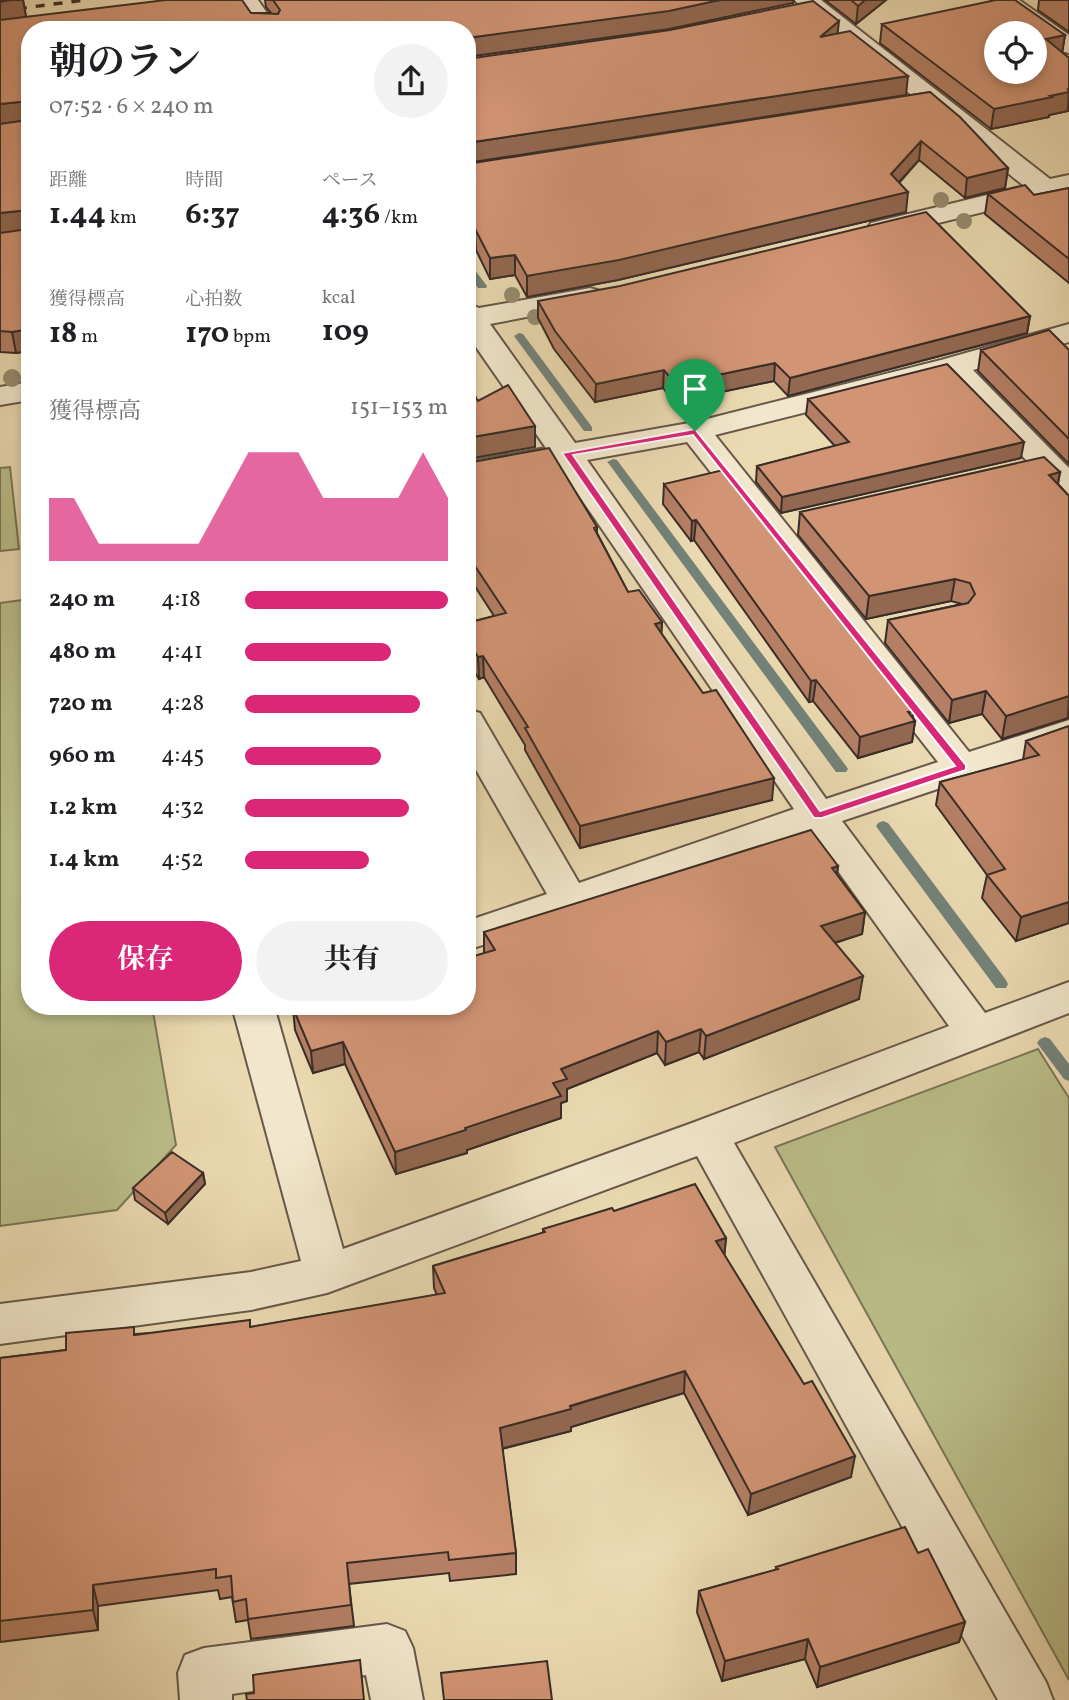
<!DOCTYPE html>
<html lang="ja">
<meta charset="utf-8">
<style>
:root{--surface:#fff;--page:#f2f2f2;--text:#202124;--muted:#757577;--accent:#db2777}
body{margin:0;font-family:Vollkorn,"Noto Serif JP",serif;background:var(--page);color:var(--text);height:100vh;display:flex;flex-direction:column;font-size:26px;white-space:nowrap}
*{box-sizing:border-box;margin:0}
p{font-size:23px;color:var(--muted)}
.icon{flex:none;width:38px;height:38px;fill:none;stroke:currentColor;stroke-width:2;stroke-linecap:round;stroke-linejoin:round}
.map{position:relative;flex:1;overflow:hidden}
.sheet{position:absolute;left:21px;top:21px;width:455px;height:994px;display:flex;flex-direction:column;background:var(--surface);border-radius:28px;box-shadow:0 4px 10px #0003}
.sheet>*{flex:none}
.controls{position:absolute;left:984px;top:21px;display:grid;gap:14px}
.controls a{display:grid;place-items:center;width:63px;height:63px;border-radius:50%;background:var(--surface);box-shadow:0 4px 10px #0003;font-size:35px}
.pin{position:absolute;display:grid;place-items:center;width:60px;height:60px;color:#fff;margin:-72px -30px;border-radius:50% 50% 50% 0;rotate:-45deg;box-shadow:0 0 7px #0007}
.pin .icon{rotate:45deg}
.round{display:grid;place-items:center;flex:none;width:74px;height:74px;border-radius:37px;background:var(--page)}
.headline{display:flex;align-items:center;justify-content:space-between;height:119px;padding:0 28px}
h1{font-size:38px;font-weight:700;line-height:52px}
.metrics{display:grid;grid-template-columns:repeat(3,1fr);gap:10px;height:119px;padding:7px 28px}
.metrics div{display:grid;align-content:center}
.metrics b{font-size:30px;font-weight:700}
.metrics small{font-size:19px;font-weight:400}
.metrics p{font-size:19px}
.chart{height:196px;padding:14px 28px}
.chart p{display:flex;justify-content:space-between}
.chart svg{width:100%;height:126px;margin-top:7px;fill:var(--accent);opacity:.7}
.button{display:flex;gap:14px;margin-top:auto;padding:14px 28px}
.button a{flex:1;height:80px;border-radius:42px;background:var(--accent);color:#fff;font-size:28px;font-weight:700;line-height:80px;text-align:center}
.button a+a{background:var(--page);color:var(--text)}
ul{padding:0 28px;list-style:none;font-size:23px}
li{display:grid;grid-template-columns:112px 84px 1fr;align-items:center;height:52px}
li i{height:18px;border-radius:9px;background:var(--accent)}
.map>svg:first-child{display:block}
.green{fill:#babe89;stroke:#7a7658;stroke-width:2}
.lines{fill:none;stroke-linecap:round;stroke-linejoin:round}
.stream{fill:#73827a;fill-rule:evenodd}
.minor-casing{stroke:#66584a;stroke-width:4}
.minor{fill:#f2e7cc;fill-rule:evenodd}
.rail{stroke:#392d27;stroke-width:3.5;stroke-dasharray:9 9;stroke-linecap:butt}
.tree{fill:#978b70}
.wall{fill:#b47f64;stroke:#392d27;stroke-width:2}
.shaded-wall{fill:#926851;stroke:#392d27;stroke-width:2}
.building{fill:#d19474;stroke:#392d27;stroke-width:2;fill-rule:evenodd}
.route{fill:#db2777;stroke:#fff;stroke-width:2;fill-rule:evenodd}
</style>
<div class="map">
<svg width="1069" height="1700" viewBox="0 0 1069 1700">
<rect width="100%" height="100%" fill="#ebdab1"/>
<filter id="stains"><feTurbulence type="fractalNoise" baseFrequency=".00286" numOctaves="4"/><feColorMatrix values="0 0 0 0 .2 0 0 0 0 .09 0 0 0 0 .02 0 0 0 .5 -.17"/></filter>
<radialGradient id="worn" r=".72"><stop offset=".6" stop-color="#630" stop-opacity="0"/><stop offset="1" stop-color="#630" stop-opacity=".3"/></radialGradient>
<!-- green -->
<path class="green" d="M10,467L19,549L0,551V468Z
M30,599V1006H152L176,1145L117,1210L0,1226V603Z
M1038,1049L1069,1098V1680L775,1147Z"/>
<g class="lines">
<!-- stream -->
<path class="stream" d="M467,264L471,265L487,286L486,288H478L467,274Z
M519,333L523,334L592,427V431H584L514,336Z
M613,459L617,460L846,766L848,769L846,772H836L609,464L607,462Z
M883,821L888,823L1006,980L1008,984L1006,988H996L878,829L876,826L878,823Z
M1045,1037L1050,1039L1069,1064V1081L1064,1079L1037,1043L1040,1039Z"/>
<!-- minor casing -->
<g class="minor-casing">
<path id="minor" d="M234,0H258L279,30H255Z
M794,0H821L1050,179L1069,175V191L1066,192L1069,195V206C1056,209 1050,206 1040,198L881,237L871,235L867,229L871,223L1024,186Z
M991,0H1019L1069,35V53L1060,51Z
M590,288L600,291L605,297L600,303L490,324L575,443L695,422L941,360L1069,324V342L973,370L1069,468V496L1058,493L946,377L715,435L969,752L1069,720V745L842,821L985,1013L1069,982V1013L734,1143L1046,1682L1053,1700H998L697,1156L327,1293L251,1310L0,1344V1304L251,1272L301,1261L232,1006H274L343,1249L692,1123L949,1026L810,832L585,912L467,950V921L547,894L467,754V709L480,713L579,883L794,809L558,465L467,482V462L546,448L467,334V303L479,308ZM687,442L938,762L826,799L587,460Z
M30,382V400L0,405V387Z
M387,1624L405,1631L413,1648L423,1700H371L366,1675L232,1694V1700H180L178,1673L185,1655L204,1648Z"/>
</g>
<!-- minor -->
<use href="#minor" class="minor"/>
<!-- rail -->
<path class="rail" d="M0,11L85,0"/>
</g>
<!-- trees -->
<g class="tree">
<circle cx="941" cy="200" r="8"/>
<circle cx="964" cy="221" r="8"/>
<circle cx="512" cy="295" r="8"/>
<circle cx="535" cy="317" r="8"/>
<circle cx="12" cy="378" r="9"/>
</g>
<!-- wall -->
<path class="wall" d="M0,0H23L26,17L251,13H271L266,7L265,0H794L793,3L30,30V351L16,353L0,352Z
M825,0H886L856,24Z
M1039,0H1069V32L1038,10Z
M882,24L1065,35L1062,52L1069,58L1068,111L1049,115V117L991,129L880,43Z
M930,92L1008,168L1005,188L965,198L919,160L899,183L906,212L618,280L527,297L515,275L490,279L476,250L467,251V164Z
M1069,188V283L985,214L988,194L1034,195Z
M538,301L1030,316L1027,333L788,396L774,381L674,402L663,388L595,402L554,349L538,318Z
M981,350H1069V464L978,371Z
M808,399L1021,458L781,513L756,482L757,466L835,446L806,415Z
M467,463L597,527V533L628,592L662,622L661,633L772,800L580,848L525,750V745L484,677L479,679L467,660V623L494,616L467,574Z
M1060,472L1058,484L1069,496V718L1002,739L982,714L949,723L885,643L888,620L962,604L951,601L866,619L798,535L800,512Z
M664,484L914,711L913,718L915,721L912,742L858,758L813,701L809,702L694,540L691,541L663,504Z
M1069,726V923L1016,941L982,898L987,875L936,805L940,782L1023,760L1026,741Z
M838,866L837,874L865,912L862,934L835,943L859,999L704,1059L699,1052L665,1065L657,1053L567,1089V1101L561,1103V1118L467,1150V1153L396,1174L345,1064L313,1073L295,1030L293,1008L467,1006L484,953V932Z
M203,1173L205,1184L168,1224L135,1200L133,1188Z
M614,1211L726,1238L724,1255L851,1477L748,1515L684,1393L571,1427V1431L502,1449L516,1553V1574L450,1581L449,1573L349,1584L354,1626L251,1639L248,1620L236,1622L232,1597L220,1599L218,1590L98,1606V1630L0,1642V1358L66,1350L136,1334L251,1327L437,1295L434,1288L433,1266L543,1233V1229Z
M918,1553L965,1622L959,1642L817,1687L805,1659L722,1681L697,1612L699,1591L776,1570V1567Z"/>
<!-- shaded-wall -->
<path class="shaded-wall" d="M11,0H23L26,17L0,21V2Z
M720,0H794L793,3L669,29L467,57V38Z
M865,0H886L856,24L858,6Z
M839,21L837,40L820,37Z
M1065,35L1062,54L1046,39Z
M908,76L906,95L467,163V143Z
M1069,89L1068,111L1049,115V117L991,129L994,109L1050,96Z
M29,101L30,120L0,124V104Z
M921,141L919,160L888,194L891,174Z
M1008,168L1005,188L965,198L967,178Z
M908,192L906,212L618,280L527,297V276Z
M28,210L30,230L0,234V213Z
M475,229L476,250L467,251V231Z
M515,255V275L490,279V258Z
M1030,316L1027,333L788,396L790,378Z
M30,329V351L16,353L12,332Z
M775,363L774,381L674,402L675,384Z
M664,370L663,388L595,402L596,384Z
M535,426V447L467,459V438Z
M1024,442L1021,458L781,513L782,497Z
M1060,472L1056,494L1049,475Z
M696,520L694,540L691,541L692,521Z
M955,579L951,601L866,619L869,596Z
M662,622L661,644L655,624Z
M483,656L484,677L479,679L478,657Z
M816,680L813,701L809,702L811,681Z
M986,691L982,714L949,723L952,700Z
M1069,696L1068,718L1002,739L1006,716Z
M914,711L912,722L915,721L912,742L858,758L860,737L908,712Z
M774,778L772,800L580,848V826Z
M838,866L835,888L832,868Z
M1069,902V923L1016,941L1021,917Z
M865,912L862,934L818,948L821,926Z
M863,976L859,999L704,1059L706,1036Z
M701,1029L699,1052L665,1065L666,1042Z
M658,1031L657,1053L567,1089V1101L561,1103V1118L467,1150V1153L396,1174L395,1152L465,1128L553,1083L561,1069Z
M343,1042L345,1064L313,1073L311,1051Z
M203,1173L205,1184L168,1224L165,1213Z
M726,1238L724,1260L716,1241Z
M685,1371L684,1393L571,1427V1431L500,1449V1428Z
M855,1456L851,1477L748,1515L751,1494Z
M93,1585L98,1606V1630L93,1610Z
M965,1622L959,1642L817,1687L820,1667Z
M808,1639L805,1659L722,1681L725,1661Z"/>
<!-- building -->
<path class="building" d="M166,0H242L251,13L278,14L280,10L273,0H720L669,11L467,38V30H30V329L12,332L0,331V233L29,229L28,210L0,213V124L29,120V101L0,104V20Z
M851,0H865L858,6Z
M996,0H1015L1065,35L1046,39L1069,58V89H1068L1069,92L1050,96L1052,97L994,109L882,24ZM996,33H1034V72H996Z
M813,1L839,21L820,37L850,31L908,76L467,143V59L670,30Z
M930,92L960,117L1008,168L967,178L921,141L891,174L908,192L619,260L527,276L515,255L490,258L475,229L467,231V164Z
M1025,185L1034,195L1069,188V259L988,194Z
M926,212L1030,316L790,378L775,363L675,384L664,370L596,384L555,331L538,301L620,286Z
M1049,330L1069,350V439L981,350Z
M947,364L1024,442L782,497L757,466L849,442L808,399Z
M467,382L478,401L508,385L535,426L467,438Z
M549,448L597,527L594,528L628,592L639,590L662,622L655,624L703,693L716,690L774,778L580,826L525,728L528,727L483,656L478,657L467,639V623L506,613L467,554V463Z
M1044,457L1060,472L1049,475L1069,496V696L1006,716L986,691L952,700L888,620L968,603L975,594L970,583L955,579L869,596L800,512Z
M723,470L914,711L908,712L915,721L860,737L816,680L811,681L696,520L692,521L664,484Z
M1069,726V902L1021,917L987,875L1005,869L940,782L1039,755L1026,741Z
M811,830L838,866L832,868L865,912L821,926L863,976L706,1036L701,1029L666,1042L658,1031L561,1069L567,1079L553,1083L561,1096L465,1128L466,1130L395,1152L343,1042L311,1051L293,1008L297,1006H467V958L495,950L484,932Z
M172,1152L203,1173L165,1213L133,1188Z
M695,1184L726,1238L716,1241L804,1384L812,1381L855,1456L751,1494L685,1371L570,1406L571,1409L500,1428L516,1553L449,1560L448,1552L347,1563L351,1605L248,1619L246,1599L233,1602L231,1576L216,1578V1569L93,1585V1610L0,1621V1358L66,1350V1333L134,1327V1335L250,1320V1327L445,1293L433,1266L545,1232L543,1229L612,1208L614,1211Z
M905,1527L918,1553L928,1549L965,1622L820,1667L808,1639L725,1661L699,1591L778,1569L776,1567Z
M360,1660L364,1700H247L246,1694L254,1693L253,1675Z
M547,1661L552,1700H444L441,1673Z"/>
<!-- route -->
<path class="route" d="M695,429L966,765V770L822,818H814L562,453ZM693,435L955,766L820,811L573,455Z"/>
<rect width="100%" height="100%" filter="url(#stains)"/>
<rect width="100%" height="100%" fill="url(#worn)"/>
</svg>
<div class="controls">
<a><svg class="icon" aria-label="locate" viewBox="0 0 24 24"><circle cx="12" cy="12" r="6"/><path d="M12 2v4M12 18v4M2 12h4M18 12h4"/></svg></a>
</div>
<div class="pin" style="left:695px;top:431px;background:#1e9e55"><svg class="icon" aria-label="arrive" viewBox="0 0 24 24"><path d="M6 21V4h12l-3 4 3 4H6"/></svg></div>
<section class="sheet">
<div class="headline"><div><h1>朝のラン</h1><p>07:52 · 6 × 240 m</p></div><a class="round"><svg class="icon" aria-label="share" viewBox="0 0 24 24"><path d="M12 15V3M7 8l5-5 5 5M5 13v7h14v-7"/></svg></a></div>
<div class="metrics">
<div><p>距離</p><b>1.44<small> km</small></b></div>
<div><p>時間</p><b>6:37</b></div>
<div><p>ペース</p><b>4:36<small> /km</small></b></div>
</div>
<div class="metrics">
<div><p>獲得標高</p><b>18<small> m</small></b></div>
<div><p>心拍数</p><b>170<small> bpm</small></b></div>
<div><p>kcal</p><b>109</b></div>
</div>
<div class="chart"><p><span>獲得標高</span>151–153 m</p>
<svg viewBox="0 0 160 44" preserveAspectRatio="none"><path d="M0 44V22L10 22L20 38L30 38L40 38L50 38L60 38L70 22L80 6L90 6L100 6L110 22L120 22L130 22L140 22L150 6L160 22V44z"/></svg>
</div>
<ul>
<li><b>240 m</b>4:18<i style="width:100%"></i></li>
<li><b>480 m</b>4:41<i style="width:72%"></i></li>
<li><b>720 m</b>4:28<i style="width:86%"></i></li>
<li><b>960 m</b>4:45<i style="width:67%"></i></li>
<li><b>1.2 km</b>4:32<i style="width:81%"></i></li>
<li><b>1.4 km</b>4:52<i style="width:61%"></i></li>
</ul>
<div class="button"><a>保存</a><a>共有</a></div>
</section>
</div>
